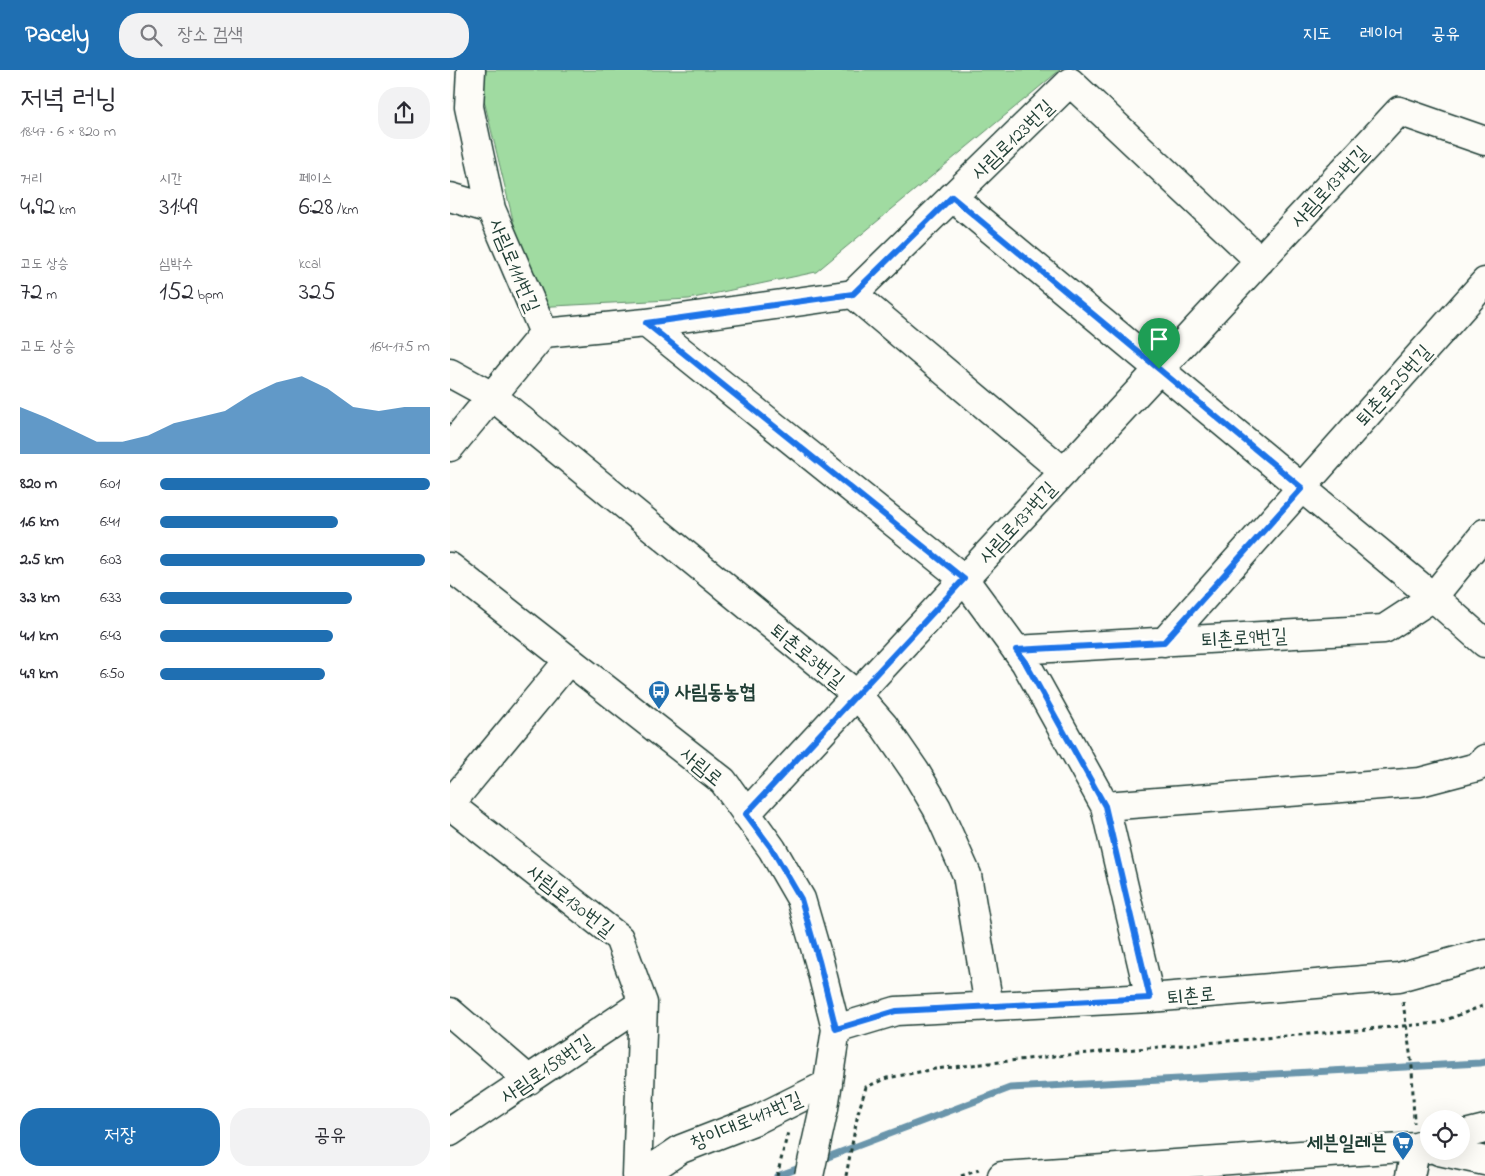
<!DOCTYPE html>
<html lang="ko">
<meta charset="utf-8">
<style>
:root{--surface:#fff;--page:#f2f2f3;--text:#2b2b33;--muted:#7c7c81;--accent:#1f6fb2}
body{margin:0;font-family:"Indie Flower","Poor Story",sans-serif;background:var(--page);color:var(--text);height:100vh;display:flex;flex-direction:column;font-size:19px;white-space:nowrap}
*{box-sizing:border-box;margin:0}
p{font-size:16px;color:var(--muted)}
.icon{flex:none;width:28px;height:28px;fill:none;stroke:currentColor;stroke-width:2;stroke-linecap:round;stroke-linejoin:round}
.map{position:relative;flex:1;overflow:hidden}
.panel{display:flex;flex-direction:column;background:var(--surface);width:450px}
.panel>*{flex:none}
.fabs{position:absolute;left:970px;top:1040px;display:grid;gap:10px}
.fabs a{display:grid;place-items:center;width:50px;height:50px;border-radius:50%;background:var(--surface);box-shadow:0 5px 20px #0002;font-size:25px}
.pin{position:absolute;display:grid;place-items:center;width:42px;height:42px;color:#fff;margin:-51px -21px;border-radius:50% 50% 50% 0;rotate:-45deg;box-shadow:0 0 5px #0007}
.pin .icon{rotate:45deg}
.round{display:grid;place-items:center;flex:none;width:52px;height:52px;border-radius:20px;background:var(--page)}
.head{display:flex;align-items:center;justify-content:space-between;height:85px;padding:0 20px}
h1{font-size:28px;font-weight:600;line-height:38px}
.figures{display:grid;grid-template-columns:repeat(3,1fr);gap:8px;height:85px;padding:5px 20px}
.figures div{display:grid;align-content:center}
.figures b{font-size:25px;font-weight:600}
.figures small{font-size:14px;font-weight:400}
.figures p{font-size:14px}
.chart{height:140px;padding:10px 20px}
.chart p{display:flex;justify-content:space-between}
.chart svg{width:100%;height:90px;margin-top:5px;fill:var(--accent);opacity:.7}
.cta{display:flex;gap:10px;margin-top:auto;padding:10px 20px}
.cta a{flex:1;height:58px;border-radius:20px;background:var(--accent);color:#fff;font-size:20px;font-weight:600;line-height:58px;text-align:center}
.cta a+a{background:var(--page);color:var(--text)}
ul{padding:0 20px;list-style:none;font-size:16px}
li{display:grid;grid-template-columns:80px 60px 1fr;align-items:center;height:38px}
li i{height:12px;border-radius:6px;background:var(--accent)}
header{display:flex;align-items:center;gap:30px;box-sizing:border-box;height:70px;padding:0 25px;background:var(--accent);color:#fff}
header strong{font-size:24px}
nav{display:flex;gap:28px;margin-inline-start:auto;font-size:18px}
.search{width:350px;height:45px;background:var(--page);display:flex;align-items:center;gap:12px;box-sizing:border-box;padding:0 18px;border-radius:20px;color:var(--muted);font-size:19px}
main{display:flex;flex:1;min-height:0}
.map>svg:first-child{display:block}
.green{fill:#a0dba1;stroke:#608c6a}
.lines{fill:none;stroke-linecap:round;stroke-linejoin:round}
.stream{stroke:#6b95ab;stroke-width:7}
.minor-casing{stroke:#1f3d34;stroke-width:31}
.path{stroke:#1f3d34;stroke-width:3;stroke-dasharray:4 4;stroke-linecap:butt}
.minor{stroke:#fdfcf7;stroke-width:28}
.minor-bridge-casing{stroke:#1f3d34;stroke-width:31;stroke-linecap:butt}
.minor-bridge{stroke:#fdfcf7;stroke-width:28}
.route-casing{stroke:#fff;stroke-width:10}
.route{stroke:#1a73e8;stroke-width:6}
.labels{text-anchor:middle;stroke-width:5;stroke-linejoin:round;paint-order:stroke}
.street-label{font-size:20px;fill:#1f3d34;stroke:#fdfcf7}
.poi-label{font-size:20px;font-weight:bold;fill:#1f3d34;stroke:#fdfcf7;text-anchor:start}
</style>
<header>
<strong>Pacely</strong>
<div class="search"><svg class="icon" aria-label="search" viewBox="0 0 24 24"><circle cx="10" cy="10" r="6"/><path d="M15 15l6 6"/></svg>장소 검색</div>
<nav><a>지도</a><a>레이어</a><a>공유</a></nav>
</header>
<main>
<section class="panel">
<div class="head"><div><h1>저녁 러닝</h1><p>18:47 · 6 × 820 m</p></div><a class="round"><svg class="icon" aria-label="share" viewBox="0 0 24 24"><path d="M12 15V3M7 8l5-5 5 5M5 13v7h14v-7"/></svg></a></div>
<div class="figures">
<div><p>거리</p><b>4.92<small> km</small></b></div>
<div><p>시간</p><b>31:49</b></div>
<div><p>페이스</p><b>6:28<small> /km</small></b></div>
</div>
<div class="figures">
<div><p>고도 상승</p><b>72<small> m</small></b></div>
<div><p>심박수</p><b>152<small> bpm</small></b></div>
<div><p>kcal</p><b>325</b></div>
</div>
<div class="chart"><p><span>고도 상승</span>164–175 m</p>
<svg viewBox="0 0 160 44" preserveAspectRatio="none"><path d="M0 44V21L10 26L20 32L30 38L40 38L50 35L60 29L70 26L80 23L90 15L100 9L110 6L120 12L130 21L140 23L150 21L160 21V44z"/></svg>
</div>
<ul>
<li><b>820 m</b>6:01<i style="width:100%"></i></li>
<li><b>1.6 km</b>6:41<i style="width:66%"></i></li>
<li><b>2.5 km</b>6:03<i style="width:98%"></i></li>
<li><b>3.3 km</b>6:33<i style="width:71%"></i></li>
<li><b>4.1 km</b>6:43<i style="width:64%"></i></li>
<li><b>4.9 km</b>6:50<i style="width:61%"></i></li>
</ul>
<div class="cta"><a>저장</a><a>공유</a></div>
</section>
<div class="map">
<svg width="1035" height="1106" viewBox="0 0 1035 1106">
<rect width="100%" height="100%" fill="#fdfcf7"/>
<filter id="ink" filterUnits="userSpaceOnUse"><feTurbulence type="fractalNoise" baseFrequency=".02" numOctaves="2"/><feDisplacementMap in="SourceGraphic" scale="10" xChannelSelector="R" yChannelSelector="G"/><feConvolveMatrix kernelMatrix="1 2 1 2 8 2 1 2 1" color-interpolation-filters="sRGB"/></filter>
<g filter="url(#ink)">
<!-- green -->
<path class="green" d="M36,0H610L366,202L239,229L84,237L33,26Z"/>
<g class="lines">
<!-- stream -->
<path class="stream" d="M370,1090L560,1018L1030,993L1035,992
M327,1106L355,1096"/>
<!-- minor casing -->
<g class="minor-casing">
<path id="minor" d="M21,0L19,37L41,139
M0,127L41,139L94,263
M502,127L983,527L1035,573
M403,224L614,402
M196,253L514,509L575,592L655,736L700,928
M0,303L42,326L407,625L434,656L465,701L487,738L517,805L539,936
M0,377L94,263L196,253L403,224L620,12L810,191
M0,497L273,711L322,779L351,829L369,891L386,959L374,1038
M714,572L1035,212
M566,580L934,559L983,527L1035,463
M0,734L119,590
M0,735L169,868L193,933L187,1106
M655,736L970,712L1027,697L1035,689
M296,744L949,41L1035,71
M0,942L79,1010
M386,959L446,941L700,928L949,907L1035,883
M0,1062L193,933
M1011,1065L1035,1059
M989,1081L1035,1091
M191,1106L231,1079L306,1050L378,1014
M552,1106L966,1077L979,1073
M960,1106L966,1077L979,1079"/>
</g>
<!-- path -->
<path class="path" d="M953,932L962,997L964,1053
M327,1106L338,1062
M396,1106L408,1043L416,1017L437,1008L485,999L605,986L988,953L1035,935
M511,1106L529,1100"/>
<!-- minor -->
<use href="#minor" class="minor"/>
<!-- minor-bridge casing -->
<g class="minor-bridge-casing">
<path id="minor-bridge" d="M359,1106L374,1038"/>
</g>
<!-- minor-bridge -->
<use href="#minor-bridge" class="minor-bridge"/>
</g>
</g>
<g class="lines" filter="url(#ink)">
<!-- route casing -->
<g class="route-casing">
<path id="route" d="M502,127L852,418L714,572L566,580L575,592L655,736L700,928L446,941L386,959L369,891L351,829L322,779L296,744L514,509L196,253L403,224Z"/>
</g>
<!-- route -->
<use href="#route" class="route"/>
</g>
<!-- icons -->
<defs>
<g id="bus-pin" transform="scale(1.125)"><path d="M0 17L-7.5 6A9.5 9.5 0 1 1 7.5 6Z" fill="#1f6fb2" stroke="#fdfcf7"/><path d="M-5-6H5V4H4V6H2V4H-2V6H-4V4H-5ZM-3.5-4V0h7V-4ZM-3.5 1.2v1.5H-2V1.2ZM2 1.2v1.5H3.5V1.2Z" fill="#fff"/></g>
<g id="supermarket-pin" transform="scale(1.125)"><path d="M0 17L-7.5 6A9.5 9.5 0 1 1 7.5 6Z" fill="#1f6fb2" stroke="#fdfcf7"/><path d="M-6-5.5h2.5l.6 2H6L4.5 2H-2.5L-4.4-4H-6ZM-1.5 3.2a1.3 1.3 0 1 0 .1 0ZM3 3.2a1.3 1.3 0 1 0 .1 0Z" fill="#fff"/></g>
</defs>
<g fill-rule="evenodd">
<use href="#bus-pin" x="209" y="621"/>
<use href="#supermarket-pin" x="953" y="1072"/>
</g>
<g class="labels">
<!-- street labels -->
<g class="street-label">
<text transform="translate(562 69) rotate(-44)" y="7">사림로123번길</text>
<text transform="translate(879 116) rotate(-47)" y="7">사림로137번길</text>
<text transform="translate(65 195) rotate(67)" y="7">사림로111번길</text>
<text transform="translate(943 315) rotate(-48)" y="7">퇴촌로25번길</text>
<text transform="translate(567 452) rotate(-47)" y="7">사림로137번길</text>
<text transform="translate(794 567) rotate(-3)" y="7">퇴촌로9번길</text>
<text transform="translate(358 585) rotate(39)" y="7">퇴촌로3번길</text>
<text transform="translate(252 696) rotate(40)" y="7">사림로</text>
<text transform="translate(121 830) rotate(38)" y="7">사림로130번길</text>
<text transform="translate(741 925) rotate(-5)" y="7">퇴촌로</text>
<text transform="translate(96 998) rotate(-34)" y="7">사림로158번길</text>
<text transform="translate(296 1050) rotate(-23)" y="7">창이대로417번길</text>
</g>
<!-- poi labels -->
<g class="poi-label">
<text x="225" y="628">사림동농협</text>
<text x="937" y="1079" text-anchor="end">세븐일레븐</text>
</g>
</g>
</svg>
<div class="fabs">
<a><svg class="icon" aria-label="locate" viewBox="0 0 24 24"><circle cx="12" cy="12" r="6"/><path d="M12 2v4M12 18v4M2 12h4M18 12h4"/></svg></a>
</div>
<div class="pin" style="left:709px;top:299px;background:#1e9e55"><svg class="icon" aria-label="arrive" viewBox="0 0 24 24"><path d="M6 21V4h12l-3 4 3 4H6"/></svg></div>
</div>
</main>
